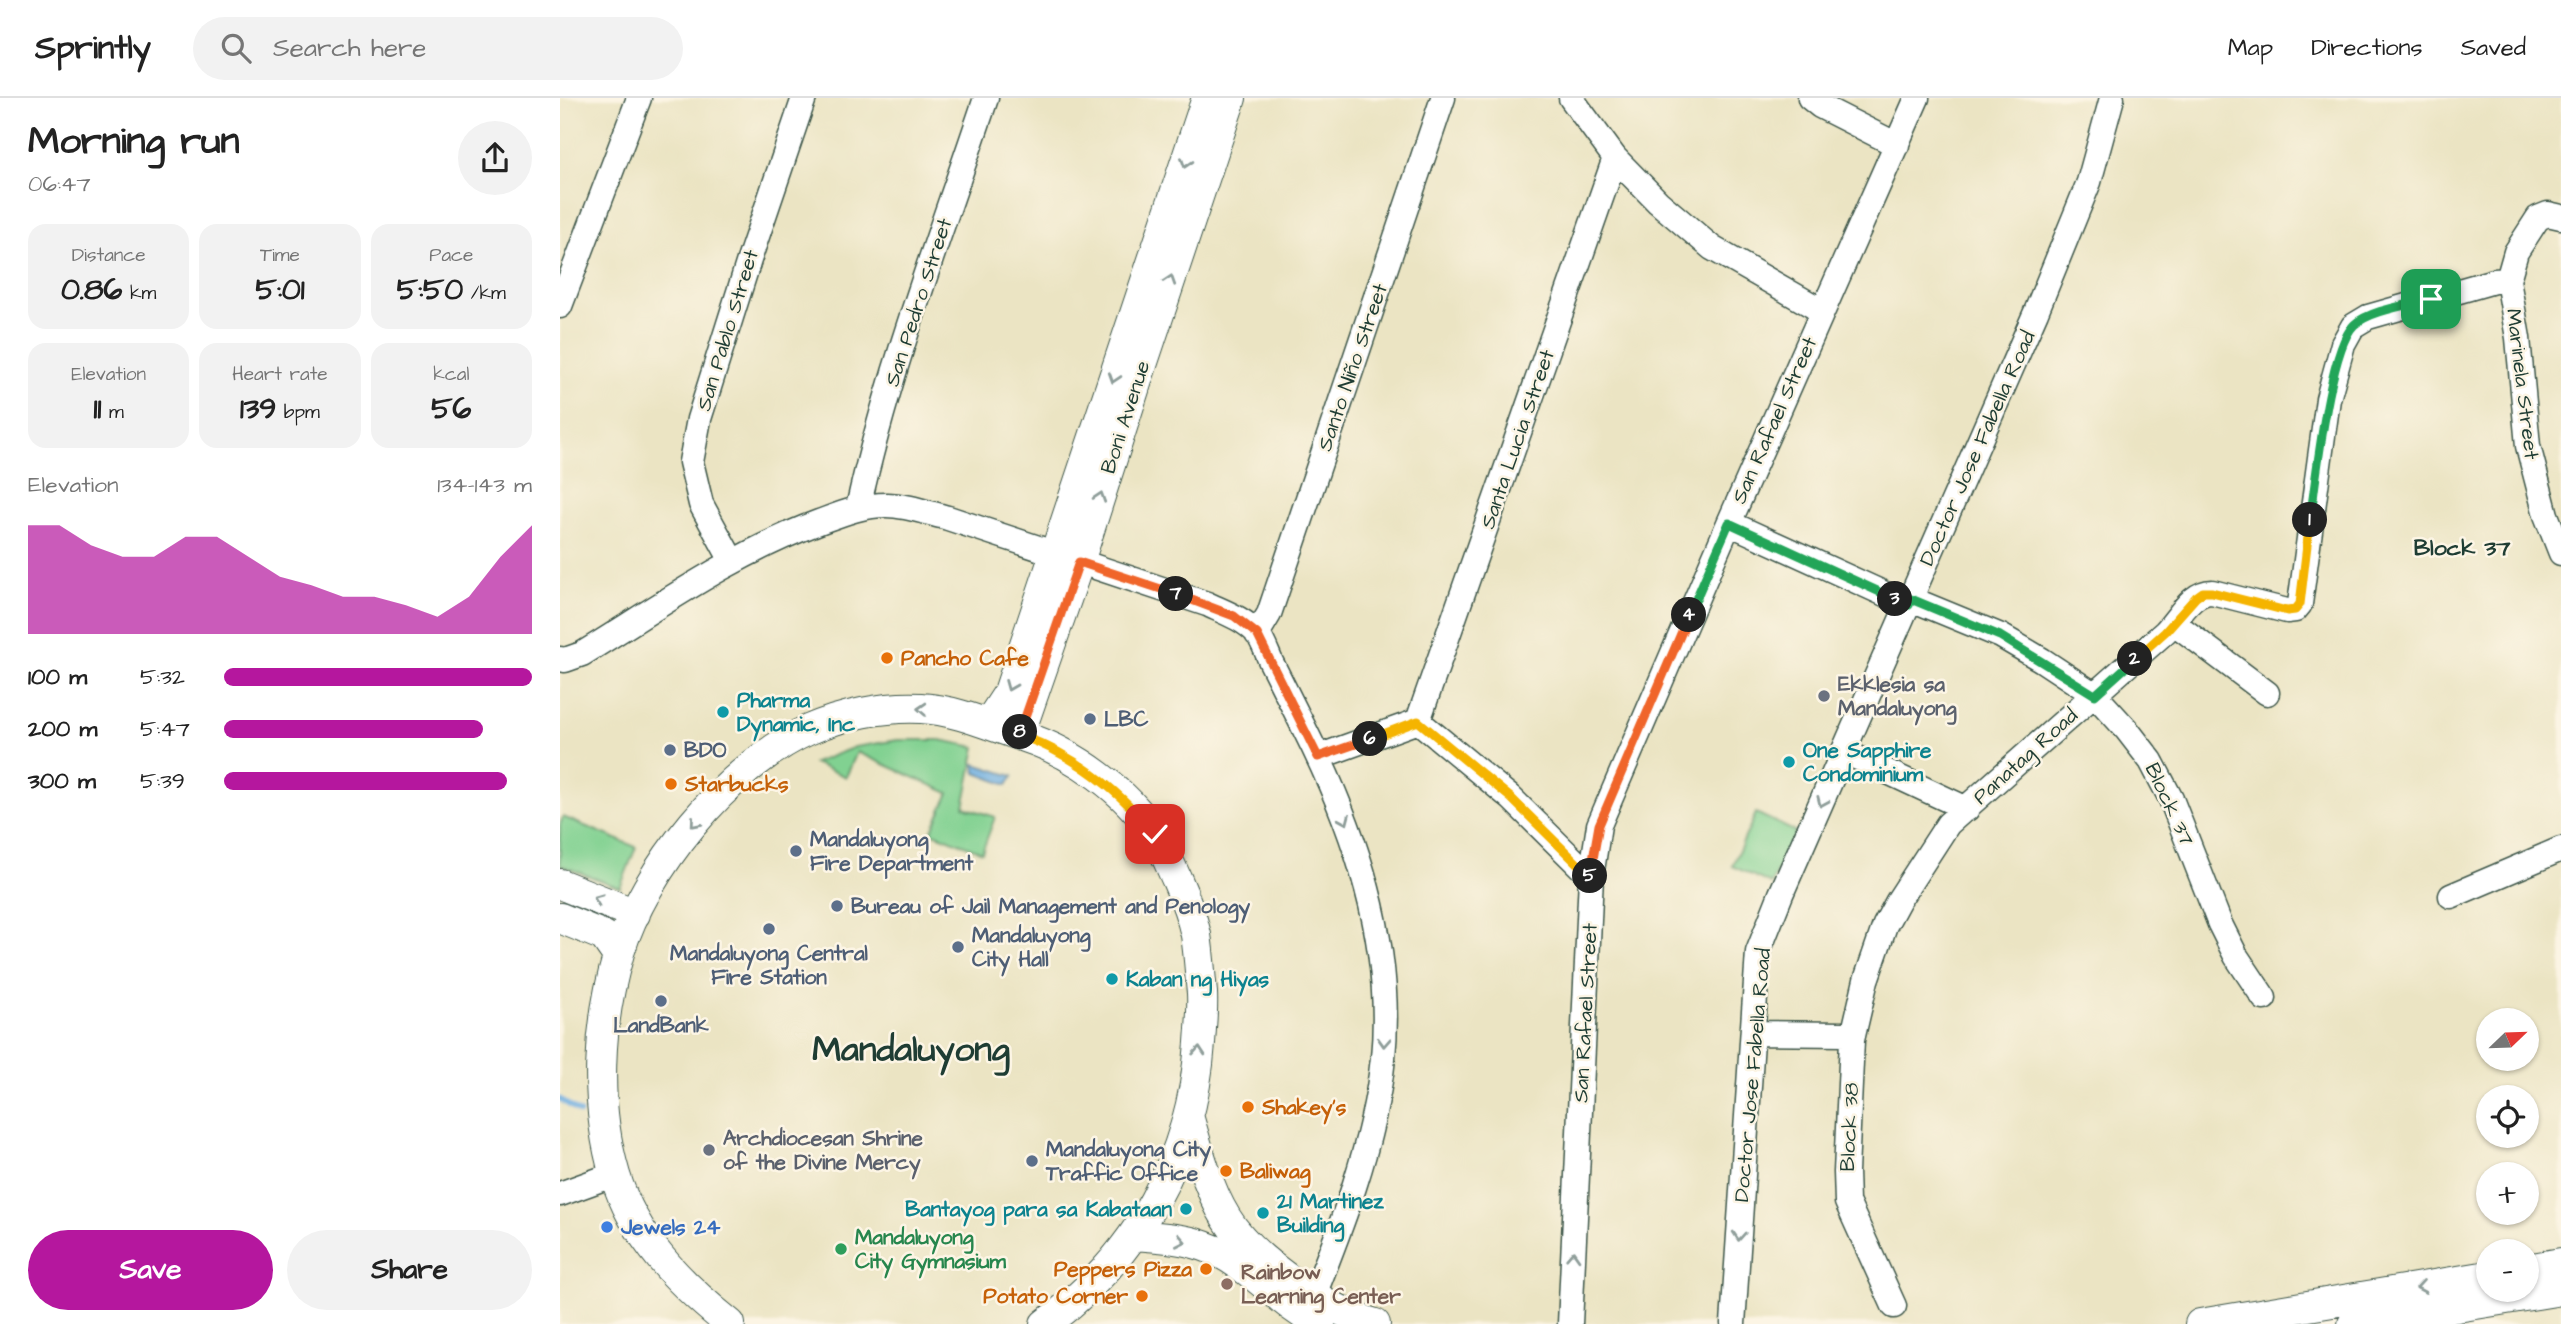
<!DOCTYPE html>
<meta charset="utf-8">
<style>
:root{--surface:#fff;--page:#f2f2f2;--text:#222;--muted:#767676;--line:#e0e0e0;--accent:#b5179e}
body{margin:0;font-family:"Architects Daughter",sans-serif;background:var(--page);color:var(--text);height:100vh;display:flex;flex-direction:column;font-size:26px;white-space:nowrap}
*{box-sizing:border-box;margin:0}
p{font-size:23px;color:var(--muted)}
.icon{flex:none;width:38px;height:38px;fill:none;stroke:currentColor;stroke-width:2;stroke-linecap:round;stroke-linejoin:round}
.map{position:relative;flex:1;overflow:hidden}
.sheet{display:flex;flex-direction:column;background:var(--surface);width:560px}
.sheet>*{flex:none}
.needle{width:46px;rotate:67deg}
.controls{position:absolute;left:1916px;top:910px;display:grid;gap:14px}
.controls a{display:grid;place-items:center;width:63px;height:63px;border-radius:50%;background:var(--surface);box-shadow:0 2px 5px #0004;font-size:35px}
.pin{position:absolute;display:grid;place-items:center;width:60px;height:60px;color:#fff;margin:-30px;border-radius:14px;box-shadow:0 4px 10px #0006}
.km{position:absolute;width:35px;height:35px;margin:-18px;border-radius:50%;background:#222;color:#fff;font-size:19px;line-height:35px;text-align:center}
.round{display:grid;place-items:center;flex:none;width:74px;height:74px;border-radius:37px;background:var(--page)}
.summary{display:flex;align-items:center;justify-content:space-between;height:119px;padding:0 28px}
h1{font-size:38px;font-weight:700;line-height:52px}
.figures{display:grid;grid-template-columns:repeat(3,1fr);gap:10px;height:119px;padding:7px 28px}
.figures div{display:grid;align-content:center;border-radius:18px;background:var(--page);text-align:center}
.figures b{font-size:30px;font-weight:700}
.figures small{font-size:19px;font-weight:400}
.figures p{font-size:19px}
.chart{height:196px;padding:14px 28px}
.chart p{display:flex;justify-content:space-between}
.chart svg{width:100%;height:126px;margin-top:7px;fill:var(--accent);opacity:.7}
.button{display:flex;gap:14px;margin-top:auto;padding:14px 28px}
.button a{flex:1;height:80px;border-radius:42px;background:var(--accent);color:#fff;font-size:28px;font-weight:700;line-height:80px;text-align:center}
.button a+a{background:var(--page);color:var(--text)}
ul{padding:0 28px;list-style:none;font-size:23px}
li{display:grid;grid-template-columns:112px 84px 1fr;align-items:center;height:52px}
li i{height:18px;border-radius:9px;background:var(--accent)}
header{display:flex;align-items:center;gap:42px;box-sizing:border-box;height:98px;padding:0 35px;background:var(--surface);border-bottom:2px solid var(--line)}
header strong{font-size:33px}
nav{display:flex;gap:38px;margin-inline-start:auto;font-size:24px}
.search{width:490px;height:63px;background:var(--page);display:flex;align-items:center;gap:18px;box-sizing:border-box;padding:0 24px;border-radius:38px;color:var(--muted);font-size:26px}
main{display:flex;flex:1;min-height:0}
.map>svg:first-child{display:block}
.green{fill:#81d191;stroke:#508762;stroke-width:2}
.water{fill:#6eaee1;stroke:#46768a;stroke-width:2}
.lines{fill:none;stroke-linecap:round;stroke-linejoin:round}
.stream{stroke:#6eaee1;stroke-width:5}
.minor-casing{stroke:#3e5649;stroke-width:27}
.major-casing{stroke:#3e5649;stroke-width:32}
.minor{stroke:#fff;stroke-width:24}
.major{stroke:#fff;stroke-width:30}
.oneway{stroke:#8f9e9a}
.split-1-casing{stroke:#fff;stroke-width:14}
.split-2-casing{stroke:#fff;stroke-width:14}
.split-3-casing{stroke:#fff;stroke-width:14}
.split-4-casing{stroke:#fff;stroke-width:14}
.split-5-casing{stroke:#fff;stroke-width:14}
.split-6-casing{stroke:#fff;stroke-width:14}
.split-7-casing{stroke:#fff;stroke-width:14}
.split-8-casing{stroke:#fff;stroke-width:14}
.split-9-casing{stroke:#fff;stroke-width:14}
.split-1{stroke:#22a559;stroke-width:9}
.split-2{stroke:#f5b400;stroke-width:9}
.split-3{stroke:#22a559;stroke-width:9}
.split-4{stroke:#22a559;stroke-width:9}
.split-5{stroke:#f0652b;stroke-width:9}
.split-6{stroke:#f5b400;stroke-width:9}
.split-7{stroke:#f0652b;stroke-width:9}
.split-8{stroke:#f0652b;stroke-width:9}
.split-9{stroke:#f5b400;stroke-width:9}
.food-dot{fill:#e8710a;stroke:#fcf5e5;stroke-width:2.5}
.worship-dot{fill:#6b7280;stroke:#fcf5e5;stroke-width:2.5}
.culture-dot{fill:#0f9aa8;stroke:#fcf5e5;stroke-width:2.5}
.service-dot{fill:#5c6f8a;stroke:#fcf5e5;stroke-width:2.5}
.shop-dot{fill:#3f7fe0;stroke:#fcf5e5;stroke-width:2.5}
.leisure-dot{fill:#2e9e5b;stroke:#fcf5e5;stroke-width:2.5}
.education-dot{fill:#8d6e63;stroke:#fcf5e5;stroke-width:2.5}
.labels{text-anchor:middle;stroke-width:5;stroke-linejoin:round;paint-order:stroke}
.street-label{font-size:21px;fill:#1f3d34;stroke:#fcf5e5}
.food-label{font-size:21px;font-weight:bold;fill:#c56008;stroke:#fcf5e5;text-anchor:start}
.worship-label{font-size:21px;font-weight:bold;fill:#5b616d;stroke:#fcf5e5;text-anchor:start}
.culture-label{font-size:21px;font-weight:bold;fill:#0d838f;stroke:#fcf5e5;text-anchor:start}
.service-label{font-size:21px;font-weight:bold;fill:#4e5e75;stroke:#fcf5e5;text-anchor:start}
.shop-label{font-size:21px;font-weight:bold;fill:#366cbe;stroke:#fcf5e5;text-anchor:start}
.leisure-label{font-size:21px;font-weight:bold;fill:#27864d;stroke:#fcf5e5;text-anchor:start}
.education-label{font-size:21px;font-weight:bold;fill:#785e54;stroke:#fcf5e5;text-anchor:start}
.neighbourhood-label{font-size:23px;font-weight:bold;fill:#1f3d34;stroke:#fcf5e5}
.town-label{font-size:35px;font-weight:bold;fill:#1f3d34;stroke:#fcf5e5}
</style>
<header>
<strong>Sprintly</strong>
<div class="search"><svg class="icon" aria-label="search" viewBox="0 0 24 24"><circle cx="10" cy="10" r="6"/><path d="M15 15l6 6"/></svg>Search here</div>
<nav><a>Map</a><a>Directions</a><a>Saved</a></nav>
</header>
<main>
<section class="sheet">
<div class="summary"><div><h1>Morning run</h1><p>06:47</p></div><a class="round"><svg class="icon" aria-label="share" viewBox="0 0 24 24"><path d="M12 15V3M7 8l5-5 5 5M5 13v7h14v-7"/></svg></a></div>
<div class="figures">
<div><p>Distance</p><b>0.86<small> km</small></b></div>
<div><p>Time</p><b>5:01</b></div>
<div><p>Pace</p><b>5:50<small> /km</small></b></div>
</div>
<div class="figures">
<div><p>Elevation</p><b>11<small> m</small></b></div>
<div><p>Heart rate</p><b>139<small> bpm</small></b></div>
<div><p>kcal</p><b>56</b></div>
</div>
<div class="chart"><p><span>Elevation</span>134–143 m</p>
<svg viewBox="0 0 160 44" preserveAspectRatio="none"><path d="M0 44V6L10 6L20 13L30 17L40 17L50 10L60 10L70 17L80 24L90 27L100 31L110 31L120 34L130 38L140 31L150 17L160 6V44z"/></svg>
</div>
<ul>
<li><b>100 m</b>5:32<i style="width:100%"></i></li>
<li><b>200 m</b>5:47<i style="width:84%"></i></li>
<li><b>300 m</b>5:39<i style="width:92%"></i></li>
</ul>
<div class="button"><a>Save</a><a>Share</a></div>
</section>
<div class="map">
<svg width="2001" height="1226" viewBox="0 0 2001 1226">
<rect width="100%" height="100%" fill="#fcf5e5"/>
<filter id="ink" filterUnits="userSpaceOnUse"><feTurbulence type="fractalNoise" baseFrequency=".0143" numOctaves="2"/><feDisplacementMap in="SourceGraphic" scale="14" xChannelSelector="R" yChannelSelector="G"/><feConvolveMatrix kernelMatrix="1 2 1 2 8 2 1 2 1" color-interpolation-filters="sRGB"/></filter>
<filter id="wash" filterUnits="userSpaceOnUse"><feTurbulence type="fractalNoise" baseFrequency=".00686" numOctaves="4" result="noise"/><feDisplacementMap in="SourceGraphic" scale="28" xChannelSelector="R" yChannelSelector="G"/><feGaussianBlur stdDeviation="1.57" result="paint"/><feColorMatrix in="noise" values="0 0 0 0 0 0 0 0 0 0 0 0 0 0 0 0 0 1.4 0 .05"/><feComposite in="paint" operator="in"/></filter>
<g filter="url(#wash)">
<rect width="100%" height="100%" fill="#ebe4c3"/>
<!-- green -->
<path class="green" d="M338,642H380L416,649L404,709L435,719L422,754L371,734L389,695L297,654L286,679L254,665L295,649Z
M1196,715L1236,734L1211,786L1172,768Z
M3,719L76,749L60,790L0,767V727Z"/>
<!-- water -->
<path class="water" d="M415,666L453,678L447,687L416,675Z"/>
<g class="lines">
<!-- stream -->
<path class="stream" d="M0,1001L20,1015"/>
</g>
</g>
<g filter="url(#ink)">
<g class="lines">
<!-- minor casing -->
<g class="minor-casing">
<path id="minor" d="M1011,0L1055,60L1098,104L1152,150L1262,213
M1250,0L1260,8L1337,47
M2001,119L1988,116L1978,120L1956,154L1948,182L1958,240L1968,348L1986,417L2001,455
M0,208L79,0
M298,410C329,270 381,135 426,0
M1169,425L1349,507
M172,463L141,406L131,364L139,321L189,162L244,0
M1351,501L1441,538L1482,562L1535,597L1567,632L1591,663L1611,701L1660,826L1676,858L1704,900
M1614,525L1707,595
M697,536L709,516L883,0
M0,561L5,562L22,556C100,508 173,456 259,424C281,416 302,407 326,407C347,407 368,415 388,420L647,506C664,514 684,521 697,535C703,543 707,555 711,564C722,586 733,608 744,630C795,731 834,845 823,960C814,1047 780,1132 748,1212
M858,623L1055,60
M1285,654L1407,711
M758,659L858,623L951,700L1031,779
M1891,798L2001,751
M1193,935L1287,936L1292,942L1286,1074L1287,1104L1334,1208
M1292,942L1306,882L1325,827L1338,803L1388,726L1605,534C1619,520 1631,494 1652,494L1727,513L1735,512L1740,506L1768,301L1783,246L1793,228L1808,219L1934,183L1948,182
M0,1096L55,1076
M1010,1226L1031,779L1039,727L1169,425L1357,0
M1173,1226L1198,854L1221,796L1476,214L1529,84L1552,0"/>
</g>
<!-- major casing -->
<g class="major-casing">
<path id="major" d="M428,626L449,594L647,0
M459,637L519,464L579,276L671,0
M0,786L75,816
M0,820L44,838L58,858
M629,1021C640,1058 650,1099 673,1130C703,1169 768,1212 815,1226
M574,1137C597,1139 622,1140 644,1148C688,1163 719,1206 760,1226
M1967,1171L2001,1165
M170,1226C120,1186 74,1140 55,1077C34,1006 38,926 59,855C84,772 167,669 248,632C282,617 324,608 361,610C397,612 431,628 465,639C514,655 567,693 595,737C604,751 610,767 617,782C625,800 632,819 636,837C639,856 640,876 642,895C643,912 641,928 640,945C632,1060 578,1158 485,1226
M1640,1226L1928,1178
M1793,1226L2001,1192"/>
</g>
<!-- minor -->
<use href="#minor" class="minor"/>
<!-- major -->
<use href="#major" class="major"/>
</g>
<!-- one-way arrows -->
<defs><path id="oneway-chevron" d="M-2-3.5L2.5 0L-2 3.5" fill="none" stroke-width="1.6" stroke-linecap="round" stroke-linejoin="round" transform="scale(1.75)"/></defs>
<g class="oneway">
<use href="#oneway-chevron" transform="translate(626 65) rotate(108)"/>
<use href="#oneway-chevron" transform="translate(610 182) rotate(-72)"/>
<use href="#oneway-chevron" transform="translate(554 280) rotate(108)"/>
<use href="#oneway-chevron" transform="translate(540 399) rotate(-72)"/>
<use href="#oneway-chevron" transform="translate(450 588) rotate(112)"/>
<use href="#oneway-chevron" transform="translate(362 611) rotate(-177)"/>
<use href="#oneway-chevron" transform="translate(1262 704) rotate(114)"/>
<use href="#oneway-chevron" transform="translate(785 722) rotate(67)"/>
<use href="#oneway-chevron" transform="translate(135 725) rotate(131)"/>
<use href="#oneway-chevron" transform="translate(38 801) rotate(-159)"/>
<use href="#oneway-chevron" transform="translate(824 944) rotate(93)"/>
<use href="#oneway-chevron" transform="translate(639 953) rotate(-86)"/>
<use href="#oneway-chevron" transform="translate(1179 1138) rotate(94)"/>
<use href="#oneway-chevron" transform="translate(621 1143) rotate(11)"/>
<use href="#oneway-chevron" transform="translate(1013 1158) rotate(-87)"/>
<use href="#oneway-chevron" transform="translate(1861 1189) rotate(171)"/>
</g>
</g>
<g class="lines" filter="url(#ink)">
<!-- split-1 casing -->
<g class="split-1-casing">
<path id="split-1" d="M1750,422C1756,384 1769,251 1794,227C1810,212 1849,207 1871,201"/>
</g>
<!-- split-2 casing -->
<g class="split-2-casing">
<path id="split-2" d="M1575,561L1605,534L1636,499L1643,494H1652L1727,513L1735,512L1740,506L1750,422"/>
</g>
<!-- split-3 casing -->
<g class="split-3-casing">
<path id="split-3" d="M1335,501L1349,507L1351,501L1440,538L1535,597L1575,561"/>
</g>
<!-- split-4 casing -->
<g class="split-4-casing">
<path id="split-4" d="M1129,517L1169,425L1335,501"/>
</g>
<!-- split-5 casing -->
<g class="split-5-casing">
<path id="split-5" d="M1030,778L1039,727L1129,517"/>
</g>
<!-- split-6 casing -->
<g class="split-6-casing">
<path id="split-6" d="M810,641L858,623L951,700L1030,778"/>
</g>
<!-- split-7 casing -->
<g class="split-7-casing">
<path id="split-7" d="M616,496L674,518L697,536L758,659L810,641"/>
</g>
<!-- split-8 casing -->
<g class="split-8-casing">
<path id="split-8" d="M460,634L519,464L616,496"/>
</g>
<!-- split-9 casing -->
<g class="split-9-casing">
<path id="split-9" d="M460,634L459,637C514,656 558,691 595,736"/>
</g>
<!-- split-1 -->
<use href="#split-1" class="split-1"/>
<!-- split-2 -->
<use href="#split-2" class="split-2"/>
<!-- split-3 -->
<use href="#split-3" class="split-3"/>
<!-- split-4 -->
<use href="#split-4" class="split-4"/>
<!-- split-5 -->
<use href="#split-5" class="split-5"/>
<!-- split-6 -->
<use href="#split-6" class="split-6"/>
<!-- split-7 -->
<use href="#split-7" class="split-7"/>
<!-- split-8 -->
<use href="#split-8" class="split-8"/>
<!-- split-9 -->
<use href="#split-9" class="split-9"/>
</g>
<!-- markers -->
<g class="food-dot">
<circle cx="327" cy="560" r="7"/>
<circle cx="111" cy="686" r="7"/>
<circle cx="688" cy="1009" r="7"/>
<circle cx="666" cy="1073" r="7"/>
<circle cx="646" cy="1171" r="7"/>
<circle cx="582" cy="1198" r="7"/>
</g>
<g class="worship-dot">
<circle cx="1264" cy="598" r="7"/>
<circle cx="149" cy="1052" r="7"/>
</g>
<g class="culture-dot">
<circle cx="163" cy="614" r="7"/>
<circle cx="1229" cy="664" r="7"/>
<circle cx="552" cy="881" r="7"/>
<circle cx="626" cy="1111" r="7"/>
<circle cx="703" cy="1115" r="7"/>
</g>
<g class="service-dot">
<circle cx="530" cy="621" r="7"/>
<circle cx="110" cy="652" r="7"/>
<circle cx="236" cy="753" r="7"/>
<circle cx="277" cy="808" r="7"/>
<circle cx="209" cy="831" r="7"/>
<circle cx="398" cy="849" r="7"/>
<circle cx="101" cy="903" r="7"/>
<circle cx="472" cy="1063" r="7"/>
</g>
<circle class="shop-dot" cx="47" cy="1129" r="7"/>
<circle class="leisure-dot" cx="281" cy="1151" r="7"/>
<circle class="education-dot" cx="667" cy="1186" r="7"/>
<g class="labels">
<!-- street labels -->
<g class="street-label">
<text transform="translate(358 204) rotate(-72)" y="7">San Pedro Street</text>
<text transform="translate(167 232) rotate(-73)" y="7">San Pablo Street</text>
<text transform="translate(792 269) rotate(-71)" y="7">Santo Niño Street</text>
<text transform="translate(1963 286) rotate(83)" y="7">Marinela Street</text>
<text transform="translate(565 319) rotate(-72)" y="7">Boni Avenue</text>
<text transform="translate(1214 322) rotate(-66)" y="7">San Rafael Street</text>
<text transform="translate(957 341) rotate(-71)" y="7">Santa Lucia Street</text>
<text transform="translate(1417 350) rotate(-66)" y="7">Doctor Jose Fabella Road</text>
<text transform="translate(1465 658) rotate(-42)" y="7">Panatag Road</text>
<text transform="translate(1610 706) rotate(65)" y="7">Block 37</text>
<text transform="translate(1025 915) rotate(-87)" y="7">San Rafael Street</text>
<text transform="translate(1192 977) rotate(-85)" y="7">Doctor Jose Fabella Road</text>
<text transform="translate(1289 1029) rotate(-87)" y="7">Block 38</text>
</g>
<!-- food labels -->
<g class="food-label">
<text x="341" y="567">Pancho Cafe</text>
<text x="125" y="693">Starbucks</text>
<text x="702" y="1016">Shakey's</text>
<text x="680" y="1080">Baliwag</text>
<text x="632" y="1178" text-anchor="end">Peppers Pizza</text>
<text x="568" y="1205" text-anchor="end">Potato Corner</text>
</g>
<!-- worship labels -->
<g class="worship-label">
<text x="1278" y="593">Ekklesia sa<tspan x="1278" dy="24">Mandaluyong</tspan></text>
<text x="163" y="1047">Archdiocesan Shrine<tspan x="163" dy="24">of the Divine Mercy</tspan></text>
</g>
<!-- culture labels -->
<g class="culture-label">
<text x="177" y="609">Pharma<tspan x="177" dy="24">Dynamic, Inc</tspan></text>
<text x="1243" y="659">One Sapphire<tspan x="1243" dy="24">Condominium</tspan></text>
<text x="566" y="888">Kaban ng Hiyas</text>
<text x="717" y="1110">21 Martinez<tspan x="717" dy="24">Building</tspan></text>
<text x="612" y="1118" text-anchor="end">Bantayog para sa Kabataan</text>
</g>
<!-- service labels -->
<g class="service-label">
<text x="544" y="628">LBC</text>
<text x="124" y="659">BDO</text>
<text x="250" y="748">Mandaluyong<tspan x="250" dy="24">Fire Department</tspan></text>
<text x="291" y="815">Bureau of Jail Management and Penology</text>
<text x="412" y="844">Mandaluyong<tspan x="412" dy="24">City Hall</tspan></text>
<text x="209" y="862" text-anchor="middle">Mandaluyong Central<tspan x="209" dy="24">Fire Station</tspan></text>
<text x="101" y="934" text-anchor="middle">LandBank</text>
<text x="486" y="1058">Mandaluyong City<tspan x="486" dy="24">Traffic Office</tspan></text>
</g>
<!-- shop labels -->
<g class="shop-label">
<text x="61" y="1136">Jewels 24</text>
</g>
<!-- leisure labels -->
<g class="leisure-label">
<text x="295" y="1146">Mandaluyong<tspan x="295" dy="24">City Gymnasium</tspan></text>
</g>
<!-- education labels -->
<g class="education-label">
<text x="681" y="1181">Rainbow<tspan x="681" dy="24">Learning Center</tspan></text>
</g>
<!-- neighbourhood labels -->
<g class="neighbourhood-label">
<text x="1902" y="457">Block 37</text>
</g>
<!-- town labels -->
<g class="town-label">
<text x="351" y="962">Mandaluyong</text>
</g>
</g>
</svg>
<div class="controls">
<a><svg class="needle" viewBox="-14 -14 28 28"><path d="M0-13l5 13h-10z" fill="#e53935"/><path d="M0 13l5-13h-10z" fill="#767676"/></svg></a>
<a><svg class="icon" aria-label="locate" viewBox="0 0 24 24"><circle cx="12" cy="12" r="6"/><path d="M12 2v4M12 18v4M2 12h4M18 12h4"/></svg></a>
<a>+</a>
<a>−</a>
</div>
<div class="pin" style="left:1871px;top:201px;background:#1e9e55"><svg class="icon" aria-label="arrive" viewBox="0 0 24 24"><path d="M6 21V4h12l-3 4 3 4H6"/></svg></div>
<div class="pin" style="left:595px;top:736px;background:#d93025"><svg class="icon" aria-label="check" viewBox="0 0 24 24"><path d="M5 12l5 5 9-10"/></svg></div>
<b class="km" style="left:1750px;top:422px">1</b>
<b class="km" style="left:1575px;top:561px">2</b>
<b class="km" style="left:1335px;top:501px">3</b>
<b class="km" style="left:1129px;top:517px">4</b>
<b class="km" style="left:1030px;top:778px">5</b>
<b class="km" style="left:810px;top:641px">6</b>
<b class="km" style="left:616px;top:496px">7</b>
<b class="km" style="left:460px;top:634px">8</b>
</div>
</main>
